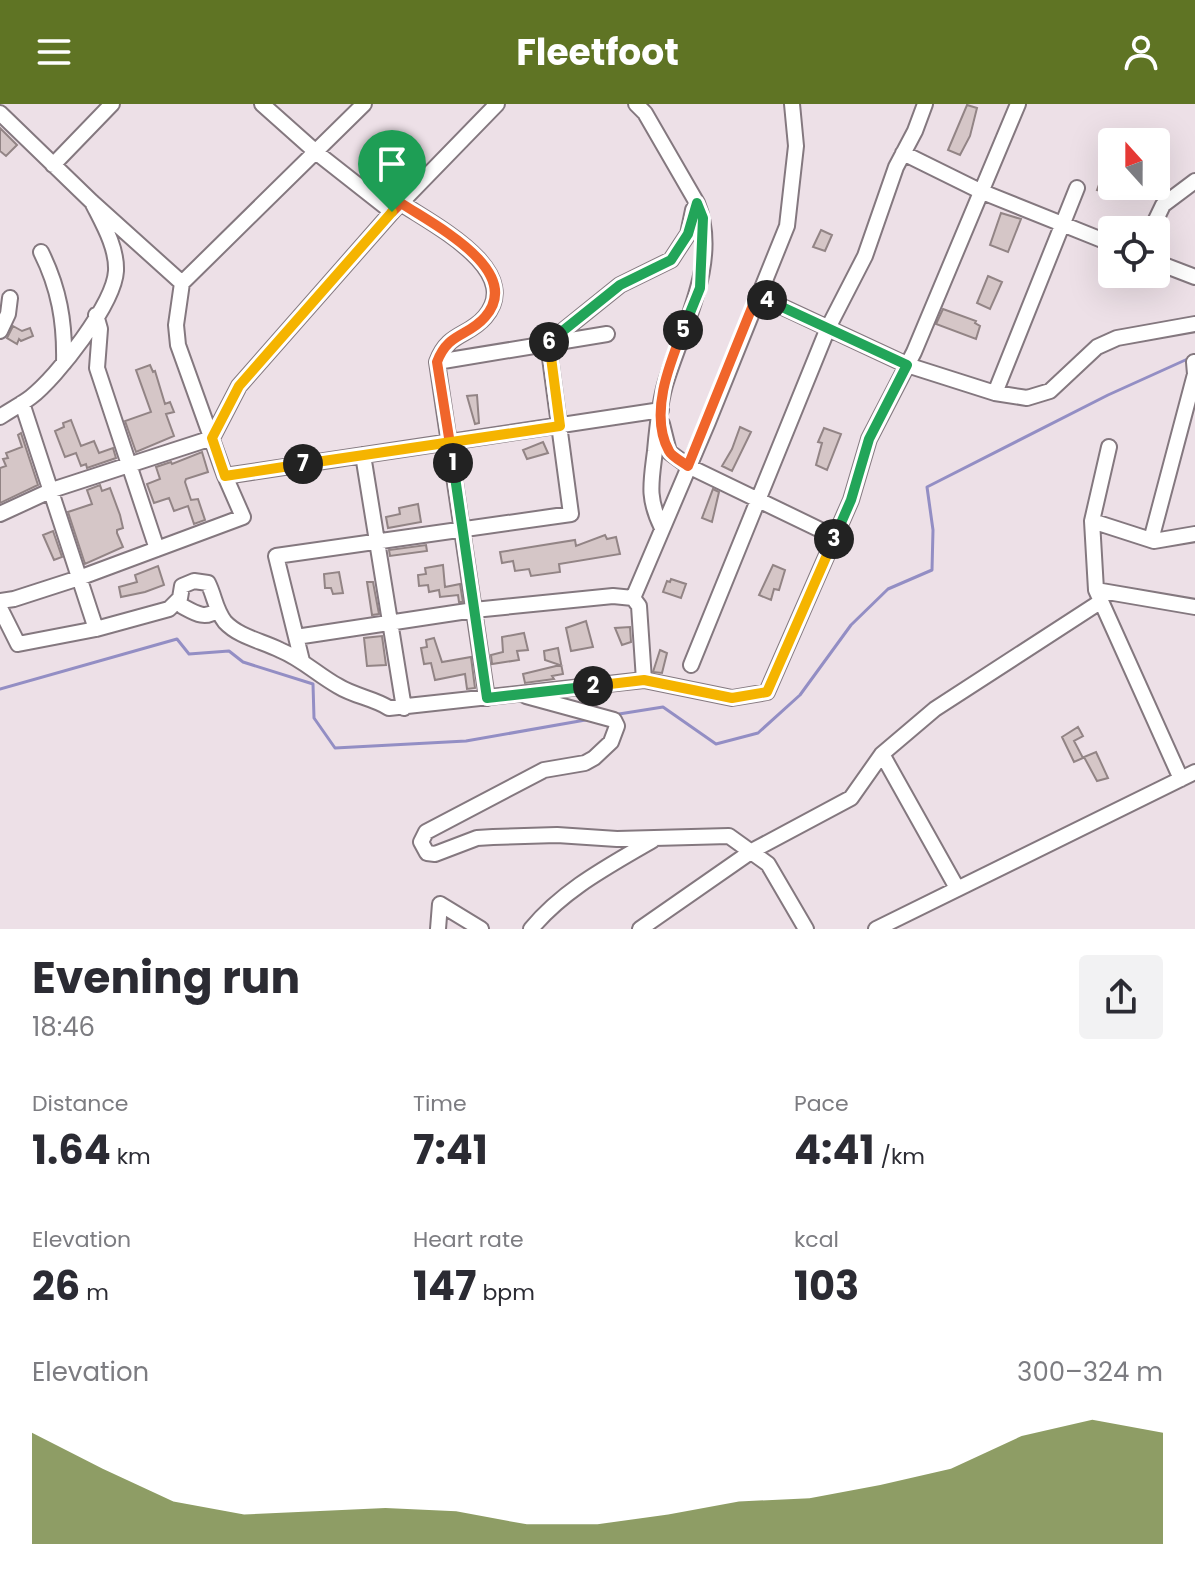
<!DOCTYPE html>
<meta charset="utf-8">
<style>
:root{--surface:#fff;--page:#f2f2f3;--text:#2b2b33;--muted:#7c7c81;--accent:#5f7424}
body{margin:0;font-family:Poppins,sans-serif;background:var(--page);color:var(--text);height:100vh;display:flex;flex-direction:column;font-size:30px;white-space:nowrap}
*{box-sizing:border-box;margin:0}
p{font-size:26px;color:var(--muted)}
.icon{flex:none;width:44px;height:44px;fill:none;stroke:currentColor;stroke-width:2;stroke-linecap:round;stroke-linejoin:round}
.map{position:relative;height:825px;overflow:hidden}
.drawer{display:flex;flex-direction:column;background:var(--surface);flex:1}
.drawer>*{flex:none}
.needle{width:52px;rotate:339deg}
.controls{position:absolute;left:1098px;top:24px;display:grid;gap:16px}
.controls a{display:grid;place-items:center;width:72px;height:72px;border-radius:8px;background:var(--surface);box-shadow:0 8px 32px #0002;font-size:40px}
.pin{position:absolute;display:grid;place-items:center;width:68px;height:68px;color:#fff;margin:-82px -34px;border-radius:50% 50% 50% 0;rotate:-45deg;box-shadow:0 0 8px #0007}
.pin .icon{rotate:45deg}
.km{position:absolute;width:40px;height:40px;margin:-20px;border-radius:50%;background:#222;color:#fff;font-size:22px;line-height:40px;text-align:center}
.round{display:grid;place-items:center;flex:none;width:84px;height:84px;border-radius:8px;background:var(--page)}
.summary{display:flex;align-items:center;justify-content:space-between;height:136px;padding:0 32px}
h1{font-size:44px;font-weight:700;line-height:60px}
.metrics{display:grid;grid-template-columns:repeat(3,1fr);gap:12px;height:136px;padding:8px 32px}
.metrics div{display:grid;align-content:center}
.metrics b{font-size:40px;font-weight:700}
.metrics small{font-size:22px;font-weight:400}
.metrics p{font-size:22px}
.chart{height:224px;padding:16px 32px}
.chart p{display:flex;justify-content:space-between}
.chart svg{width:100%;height:144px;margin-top:8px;fill:var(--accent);opacity:.7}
header{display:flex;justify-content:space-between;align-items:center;height:104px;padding:0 32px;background:var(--accent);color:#fff;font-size:36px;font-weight:700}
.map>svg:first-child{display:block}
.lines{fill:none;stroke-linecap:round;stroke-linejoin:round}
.stream{stroke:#938ec4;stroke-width:3}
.building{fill:#d5c6c7;stroke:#928485;stroke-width:2}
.minor-casing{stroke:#84787f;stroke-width:18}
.minor{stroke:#fff;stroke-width:14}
.split-1-casing{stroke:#fff;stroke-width:16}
.split-2-casing{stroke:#fff;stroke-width:16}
.split-3-casing{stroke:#fff;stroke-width:16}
.split-4-casing{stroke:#fff;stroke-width:16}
.split-5-casing{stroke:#fff;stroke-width:16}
.split-6-casing{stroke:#fff;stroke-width:16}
.split-7-casing{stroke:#fff;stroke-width:16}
.split-8-casing{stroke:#fff;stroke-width:16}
.split-1{stroke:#f0652b;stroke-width:10}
.split-2{stroke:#22a559;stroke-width:10}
.split-3{stroke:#f5b400;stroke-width:10}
.split-4{stroke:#22a559;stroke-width:10}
.split-5{stroke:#f0652b;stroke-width:10}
.split-6{stroke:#22a559;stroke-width:10}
.split-7{stroke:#f5b400;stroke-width:10}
.split-8{stroke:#f5b400;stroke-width:10}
</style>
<header><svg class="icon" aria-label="menu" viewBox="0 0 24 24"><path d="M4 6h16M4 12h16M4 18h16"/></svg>Fleetfoot<svg class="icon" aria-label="person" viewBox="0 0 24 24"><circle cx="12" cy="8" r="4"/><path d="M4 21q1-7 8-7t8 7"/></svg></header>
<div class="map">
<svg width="1195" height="825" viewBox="0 0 1195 825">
<rect width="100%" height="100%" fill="#ede0e7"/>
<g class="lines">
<!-- stream -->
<path class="stream" d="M0,585L177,535L189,550L229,547L243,558L313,580L314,614L335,644L466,637L591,615
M619,610L663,603L716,640L758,629L800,591L851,521L888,485L932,466L933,426L927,383L1108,291L1192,253"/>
</g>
<!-- building -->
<path class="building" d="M967,1L977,4L970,32L960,51L948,46Z
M0,24L17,41L6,52L0,47Z
M1100,78L1129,86L1126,94L1097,86Z
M1001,109L1021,115L1008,148L990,141Z
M821,126L832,131L825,147L813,143Z
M988,172L1002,178L990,205L977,199Z
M943,205L976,217L975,219L980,222L976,235L936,220Z
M13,222L22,227L30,224L33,232L21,237L19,235L17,240L7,234Z
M150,261L153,268L155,267L165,300L170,298L174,308L166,310L174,332L136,348L125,317L151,308L136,266Z
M477,291L479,319L475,320L467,292Z
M71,316L81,342L94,337L99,349L113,344L116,354L87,364L86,360L81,362L76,349L65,353L55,327L64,323L63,319Z
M740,323L751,328L732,367L722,362L732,345Z
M824,324L841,330L827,366L816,361L822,339L818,338Z
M21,329L38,381L0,399V364L6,362L3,355L8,354L6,349L22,343L18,331Z
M543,338L548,349L527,355L523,346Z
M202,348L208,368L186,375L185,378L191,396L198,395L205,416L194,420L188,402L174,407L169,394L154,399L147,380L160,375L156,363L171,358L172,360Z
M100,381L102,387L110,384L120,411L123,424L117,426V429L123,443L85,460L68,408L92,400L87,386Z
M713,385L719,388L712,418L702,414Z
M418,400L421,418L388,424L386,413L400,410L399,404Z
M53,427L62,453L54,456L43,431Z
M605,431L607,435L616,433L620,450L559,460L560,468L531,472L529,465L515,467L513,457L502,459L500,448L575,436L576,442Z
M426,441L427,447L390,452L389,446Z
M443,461L445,483L460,480L463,498H459L458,491L440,493L439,486L429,488L428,481L419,482L418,471L426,470L425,464Z
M773,461L785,466L779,486L774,485L771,496L759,491Z
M158,462L164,481L145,488L121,493L119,483L137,478L135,471Z
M339,468L343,489L333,490L331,484H325L324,470Z
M671,475L686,480L681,494L663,488L667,477L670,478Z
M367,478H373L379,510L372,511Z
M586,517L593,543L571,547L566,524Z
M630,523L631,538L622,541L615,524Z
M524,529L528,546L517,547L519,556L492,560L491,551L503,548L502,533Z
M382,532L386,561L367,562L364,534Z
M434,534L442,558L471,553L475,584L467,585L465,570L435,576L431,559L424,560L421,544L427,543L426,536Z
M558,544L563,570L552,572L554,575L525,579L523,570L560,561L545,556L544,547Z
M660,546L667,549L662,569L653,568Z
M1078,623L1083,632L1074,637L1083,654L1074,658L1062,633Z
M1096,648L1108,674L1097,677L1084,653Z"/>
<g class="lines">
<!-- minor casing -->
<g class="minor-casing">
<path id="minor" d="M262,0L317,49L392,108
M0,9L92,98L182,179
M903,49L980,87L1112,140
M53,61L112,0
M401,99C430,119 525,166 485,213C468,233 448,228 437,258L487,594
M1151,126L1163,101L1195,77
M41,148C59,184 65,218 64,259
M1156,158L1195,173
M757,191L907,261L995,289L1027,294L1050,287L1097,243L1117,234L1195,220
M96,211L100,225L97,264L157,445
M0,227L8,210L10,194
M437,258L607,230
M995,289L1077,84
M22,299L96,525
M0,313C10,306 22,300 31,293C57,273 114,200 116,167C117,143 103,120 92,98
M662,320L669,348L688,362L835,433
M1109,343L1092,417L1096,486L1181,675
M363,351L404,604
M225,372L661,306
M0,410L52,386L212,334L239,282L392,108L497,0
M1092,417L1154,437L1195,430
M662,424C647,394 651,379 655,347C657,325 659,302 665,281C682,224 721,157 697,99
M1151,436L1195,270L1194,258
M1096,486L1195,503
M633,494L708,318L787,122L796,42L792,0
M0,497L14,495L79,474L243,413L225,372L178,241L176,221L182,179L364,0
M182,502C195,509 205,516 217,506
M0,504L18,540L96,525L169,505L180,494L182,482L194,477L208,479C215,493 215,505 225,518C239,533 262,537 280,546C302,555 318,571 338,582C354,592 373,594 389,604L644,576L732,594L767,588L851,396L869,335L914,248L1018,0
M296,533L474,506L613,492L633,494L639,502L644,576
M302,557L276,452L571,410L548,239L620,181L671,156L688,130L693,106L697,99L645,9L636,0
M691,561L828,224L865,152L896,63L915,27L925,0
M526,592L614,616L617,622L611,638L594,654L585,659L544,666L426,728L421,738L427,749L435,750L477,734L493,733L557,731L617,735L729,732L768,760L806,825
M882,650L957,784
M438,825L440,800L481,825
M531,825C564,785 609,762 653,736
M640,825L752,747L851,694L882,650L935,605L1100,498
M876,825L1195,668"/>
</g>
<!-- minor -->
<use href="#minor" class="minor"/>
</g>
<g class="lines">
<!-- split-1 casing -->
<g class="split-1-casing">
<path id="split-1" d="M392,108L401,99C430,119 526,166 485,213C468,233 448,228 437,258L453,359"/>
</g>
<!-- split-2 casing -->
<g class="split-2-casing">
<path id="split-2" d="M453,359L487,594L593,582"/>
</g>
<!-- split-3 casing -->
<g class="split-3-casing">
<path id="split-3" d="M593,582L644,576L732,594L767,588L834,435"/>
</g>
<!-- split-4 casing -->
<g class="split-4-casing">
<path id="split-4" d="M767,196L907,261L869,335L851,396L834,435"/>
</g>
<!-- split-5 casing -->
<g class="split-5-casing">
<path id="split-5" d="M683,226C669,261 649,311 669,347C672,353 683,358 688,362L757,191L767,196"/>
</g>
<!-- split-6 casing -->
<g class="split-6-casing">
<path id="split-6" d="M549,238L620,181L671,156L688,130L697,99L703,114L700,184L683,226"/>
</g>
<!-- split-7 casing -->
<g class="split-7-casing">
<path id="split-7" d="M303,360L560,322L549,238"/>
</g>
<!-- split-8 casing -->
<g class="split-8-casing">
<path id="split-8" d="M303,360L225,372L212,334L239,282L392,108"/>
</g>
<!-- split-1 -->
<use href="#split-1" class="split-1"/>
<!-- split-2 -->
<use href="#split-2" class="split-2"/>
<!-- split-3 -->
<use href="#split-3" class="split-3"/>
<!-- split-4 -->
<use href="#split-4" class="split-4"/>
<!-- split-5 -->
<use href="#split-5" class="split-5"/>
<!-- split-6 -->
<use href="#split-6" class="split-6"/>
<!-- split-7 -->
<use href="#split-7" class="split-7"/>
<!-- split-8 -->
<use href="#split-8" class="split-8"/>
</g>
</svg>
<div class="controls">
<a><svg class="needle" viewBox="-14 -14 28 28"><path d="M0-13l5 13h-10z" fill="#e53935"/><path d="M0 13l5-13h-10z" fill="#7c7c81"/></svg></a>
<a><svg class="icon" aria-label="locate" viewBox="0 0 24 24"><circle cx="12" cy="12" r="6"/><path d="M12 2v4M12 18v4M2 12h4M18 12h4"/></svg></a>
</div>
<div class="pin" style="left:392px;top:108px;background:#1e9e55"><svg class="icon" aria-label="arrive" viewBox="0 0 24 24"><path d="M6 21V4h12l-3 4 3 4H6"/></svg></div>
<b class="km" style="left:453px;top:359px">1</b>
<b class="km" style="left:593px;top:582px">2</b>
<b class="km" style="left:834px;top:435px">3</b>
<b class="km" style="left:767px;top:196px">4</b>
<b class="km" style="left:683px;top:226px">5</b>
<b class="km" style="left:549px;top:238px">6</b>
<b class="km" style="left:303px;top:360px">7</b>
</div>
<section class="drawer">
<div class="summary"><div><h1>Evening run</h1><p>18:46</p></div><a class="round"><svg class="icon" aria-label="share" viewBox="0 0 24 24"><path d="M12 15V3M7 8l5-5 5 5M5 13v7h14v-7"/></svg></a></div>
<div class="metrics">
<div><p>Distance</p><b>1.64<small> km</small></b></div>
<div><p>Time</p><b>7:41</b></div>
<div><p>Pace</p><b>4:41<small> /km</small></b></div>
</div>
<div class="metrics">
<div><p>Elevation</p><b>26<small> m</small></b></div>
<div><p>Heart rate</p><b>147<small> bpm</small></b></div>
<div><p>kcal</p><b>103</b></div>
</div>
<div class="chart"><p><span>Elevation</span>300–324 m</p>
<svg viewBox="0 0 160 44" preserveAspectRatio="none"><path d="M0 44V10L10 21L20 31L30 35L40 34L50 33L60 34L70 38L80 38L90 35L100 31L110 30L120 26L130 21L140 11L150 6L160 10V44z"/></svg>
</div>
</section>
